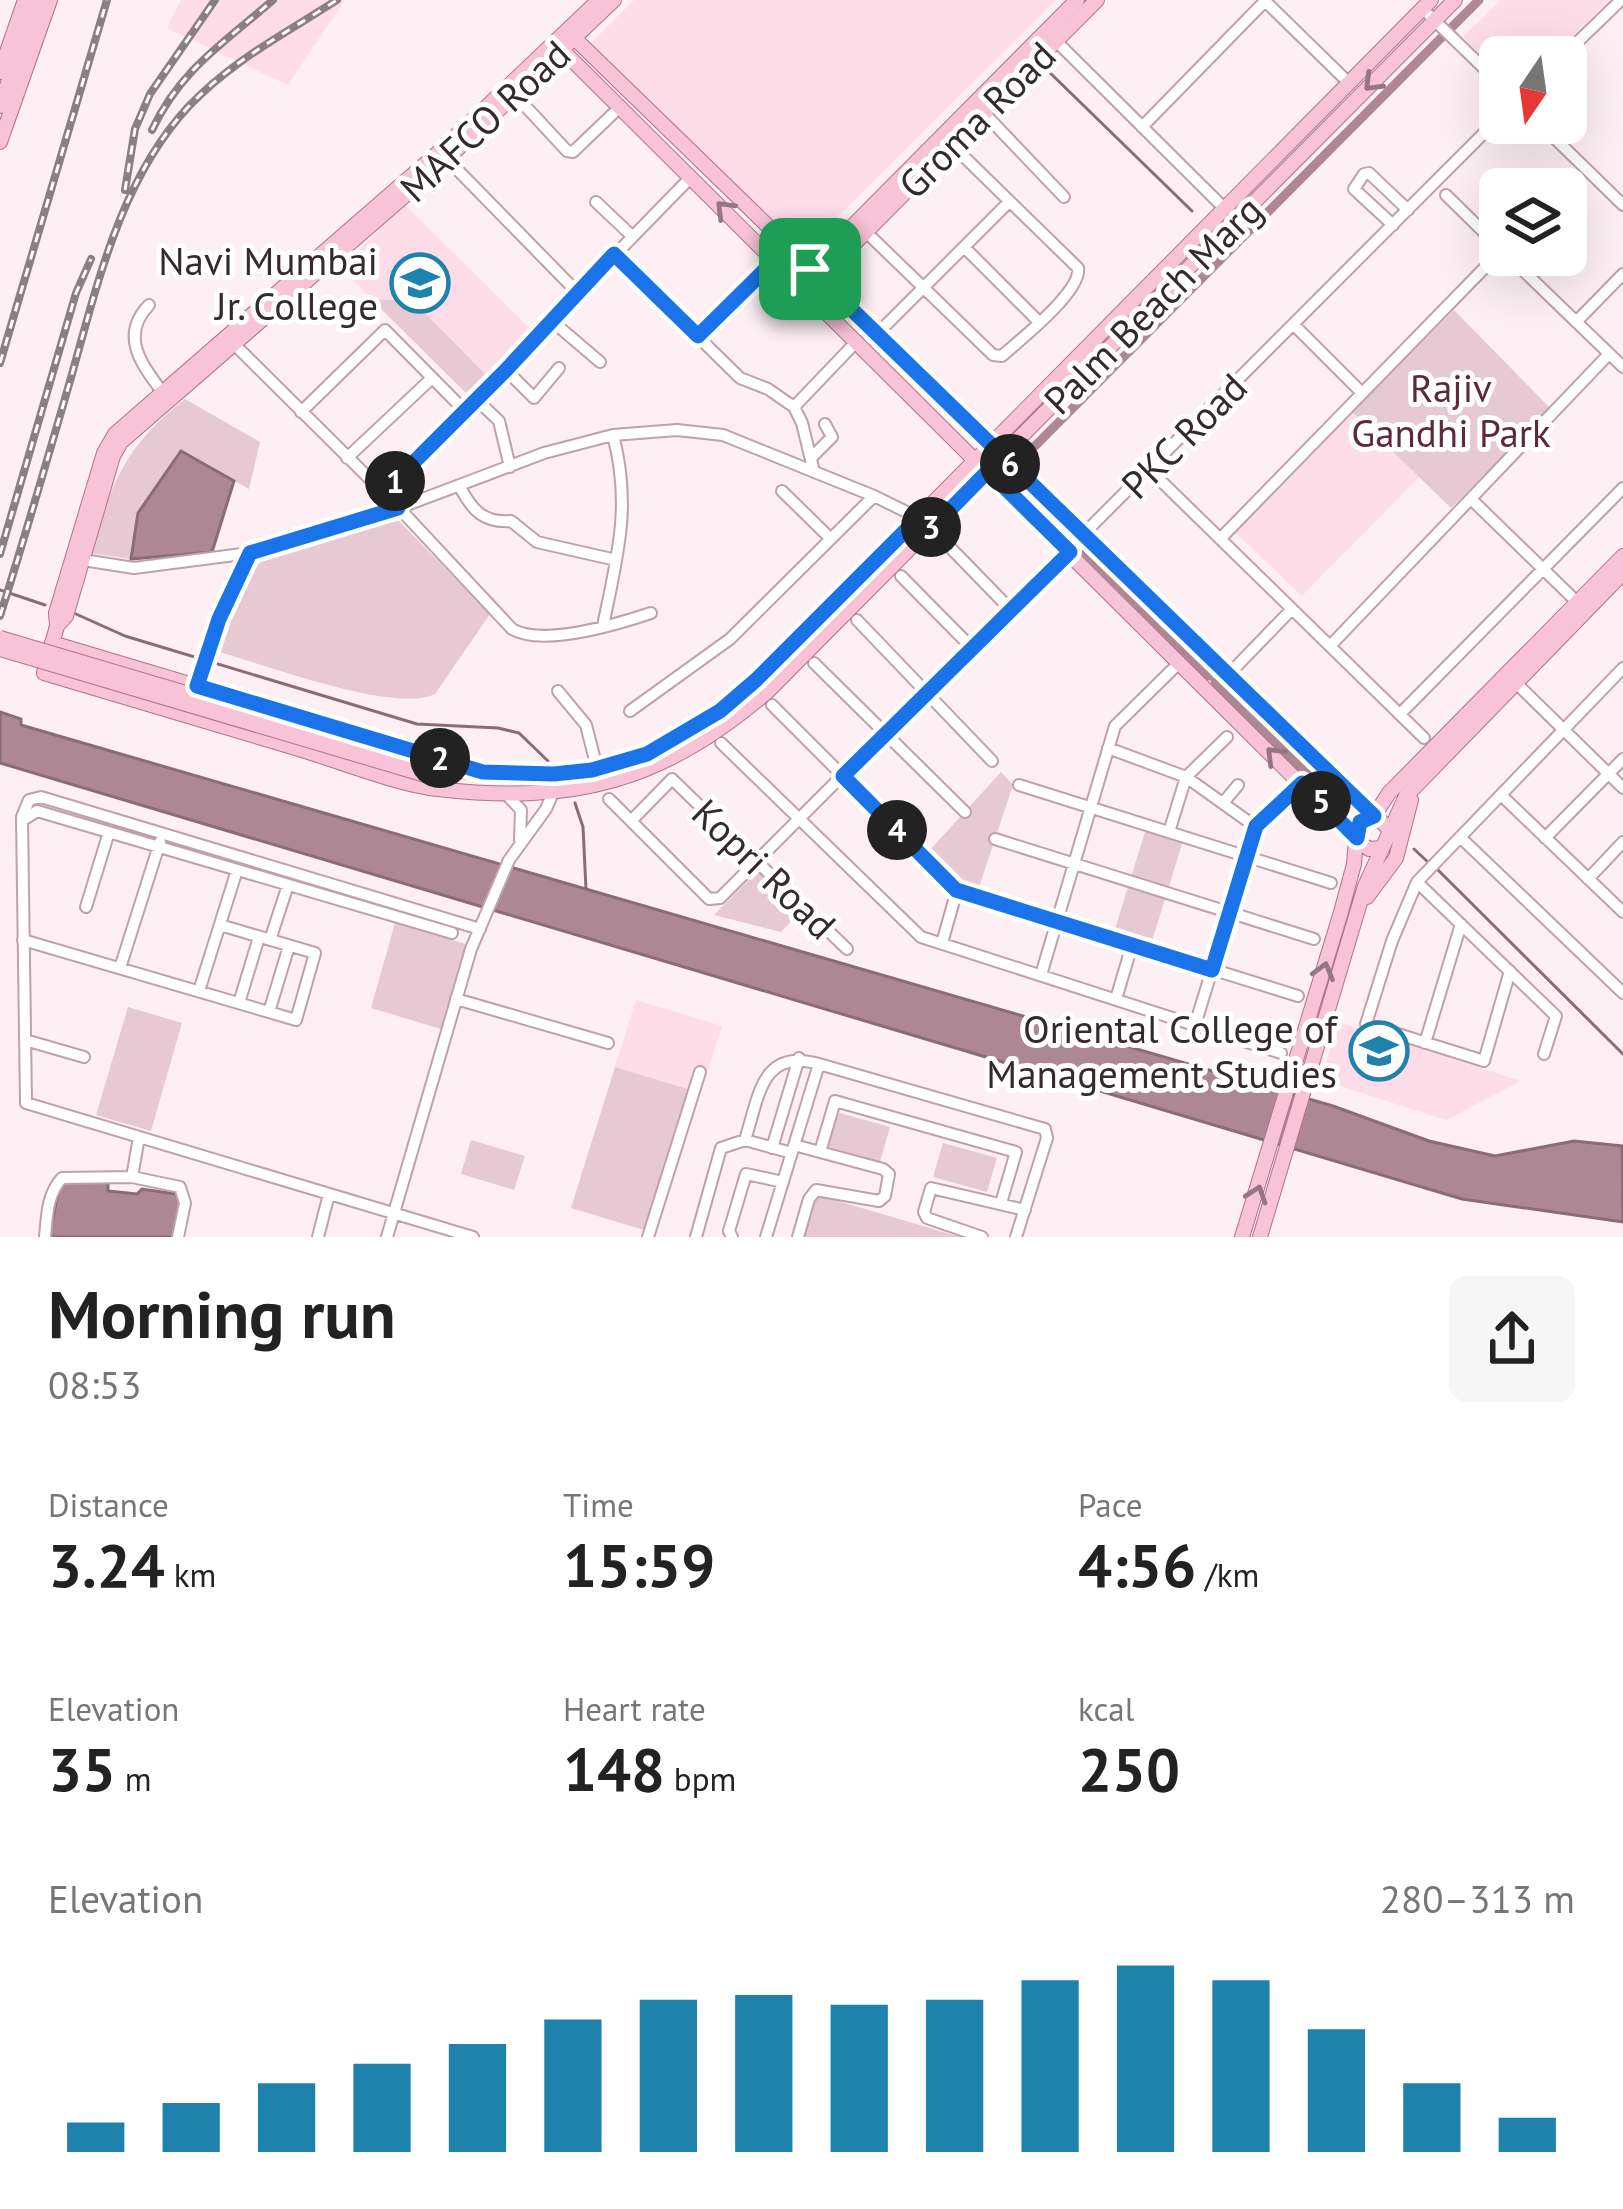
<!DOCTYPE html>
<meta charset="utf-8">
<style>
:root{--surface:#fff;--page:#f6f6f6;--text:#222;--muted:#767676;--accent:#1e82ad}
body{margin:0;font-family:"PT Sans",sans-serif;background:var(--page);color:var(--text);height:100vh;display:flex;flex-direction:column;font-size:45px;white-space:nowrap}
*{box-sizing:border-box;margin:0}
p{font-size:39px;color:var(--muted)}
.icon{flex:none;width:66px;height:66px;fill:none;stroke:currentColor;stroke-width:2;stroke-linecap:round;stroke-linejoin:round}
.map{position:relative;height:1237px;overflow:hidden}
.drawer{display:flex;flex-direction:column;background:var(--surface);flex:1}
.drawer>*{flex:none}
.needle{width:78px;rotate:193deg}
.tools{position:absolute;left:1479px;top:36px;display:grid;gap:24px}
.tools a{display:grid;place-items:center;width:108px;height:108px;border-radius:18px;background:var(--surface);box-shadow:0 12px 48px #0002;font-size:60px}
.pin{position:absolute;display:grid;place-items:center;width:102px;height:102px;color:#fff;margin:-51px;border-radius:24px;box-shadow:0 6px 18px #0006}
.km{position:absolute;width:60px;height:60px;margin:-30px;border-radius:50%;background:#222;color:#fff;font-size:33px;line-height:60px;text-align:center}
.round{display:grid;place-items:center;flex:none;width:126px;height:126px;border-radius:18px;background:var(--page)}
.head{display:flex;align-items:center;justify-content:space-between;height:204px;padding:0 48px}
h1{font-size:66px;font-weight:600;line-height:90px}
.metrics{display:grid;grid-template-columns:repeat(3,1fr);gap:18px;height:204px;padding:12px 48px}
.metrics div{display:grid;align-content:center}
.metrics b{font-size:60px;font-weight:600}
.metrics small{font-size:33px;font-weight:400}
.metrics p{font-size:33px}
.chart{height:336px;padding:24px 48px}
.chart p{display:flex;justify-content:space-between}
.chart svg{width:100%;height:216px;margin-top:12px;stroke:var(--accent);stroke-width:6}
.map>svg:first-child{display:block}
.built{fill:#fedde8}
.green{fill:#e6c9d3}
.water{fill:#ae8795;stroke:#8a6b76;stroke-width:3}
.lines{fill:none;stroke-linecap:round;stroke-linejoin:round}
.stream{stroke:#8a6b76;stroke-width:3}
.canal{stroke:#ae8795;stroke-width:9}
.minor-casing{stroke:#c0a1ab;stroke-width:14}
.major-casing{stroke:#b1728a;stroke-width:16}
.minor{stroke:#fff;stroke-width:10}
.major{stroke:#f8c2d7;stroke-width:14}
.rail-casing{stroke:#8c7f84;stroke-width:8}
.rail{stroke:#fff;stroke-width:3;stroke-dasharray:9;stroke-linecap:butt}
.major-bridge-casing{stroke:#b1728a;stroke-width:16;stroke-linecap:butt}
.major-bridge{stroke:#f8c2d7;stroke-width:14}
.oneway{stroke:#967682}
.route-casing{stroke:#fff;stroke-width:24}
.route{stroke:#1a73e8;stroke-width:15}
.labels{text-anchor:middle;stroke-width:10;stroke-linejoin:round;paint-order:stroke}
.street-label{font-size:39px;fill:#35292d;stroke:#fff}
.poi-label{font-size:39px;fill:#35292d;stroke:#fff;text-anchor:end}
.park-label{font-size:39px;fill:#5c283e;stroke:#fff}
</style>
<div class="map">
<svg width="1623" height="1237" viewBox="0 0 1623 1237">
<rect width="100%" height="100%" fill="#fdeff4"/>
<!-- built -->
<path class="built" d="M181,0H345L288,85L167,28Z
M634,0H1056L800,254L590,44Z
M1501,0H1609L1551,57H1500V75L1463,37Z
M404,204L534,333L490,379L413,302L371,299L341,268Z
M1352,412L1419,477L1302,596L1235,532Z
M636,1000L722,1026L708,1069L695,1066L688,1089L615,1067Z
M1338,1022L1521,1081L1446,1120L1321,1080Z"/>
<!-- green -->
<path class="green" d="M371,299L413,301L490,379L472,399Z
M1454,310L1550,408L1451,508L1352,412Z
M185,399L260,442L249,489L181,451L139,512L131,559L90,553C113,481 124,447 185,399Z
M398,520L490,614L435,694C395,714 263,664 216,651L251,569L267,558Z
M1001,772L1013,785L979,887L960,881L930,850Z
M1146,829L1183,841L1151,944L1114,932Z
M757,871L800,912L781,932L714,915Z
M395,923L466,944L441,1029L371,1008Z
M128,1007L182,1023L151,1131L96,1115Z
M615,1067L688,1089L644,1230L571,1208Z
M836,1112L890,1127L880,1162L826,1146Z
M471,1140L525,1156L514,1190L461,1174Z
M943,1143L997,1158L987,1192L933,1177Z
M811,1193L960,1237H798Z"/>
<!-- water -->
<path class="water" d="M181,451L234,481L212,552L131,559L138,513Z
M0,712L21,719V725L1333,1106L1429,1141L1495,1156L1574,1141L1622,1146L1623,1222L1462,1199L0,763Z
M67,1181H108V1191L137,1194L142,1189L183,1195L181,1237H49L59,1189Z"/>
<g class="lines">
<!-- stream -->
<path class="stream" d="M1044,67L1192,211
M0,590L45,605
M76,614L125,636L417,724L498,728L519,733L548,761
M575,803L583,827L586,889
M1414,849L1430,864
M1438,870L1623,1054"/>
<!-- canal -->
<path class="canal" d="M1451,28L1479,0
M1019,462L1442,37
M1007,474L1072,540
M1082,549L1209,676
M1215,682L1340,807"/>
<!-- minor casing -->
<g class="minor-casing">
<path id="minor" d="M1264,0L1349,83
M1429,15L1500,84
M1056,41L1225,209
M1562,57L1621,0
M515,95L567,151L573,152L620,107
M983,112L1064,197
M1539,123L1623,205
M1142,127L1266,0
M442,154L578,293
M1446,195L1500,248
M596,202L632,236
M1393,225L1354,189L1364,174L1369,173L1408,210
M866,232L993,355L1002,356C1021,339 1082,291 1078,268L952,145
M964,247L1039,322
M614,254L740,378L768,389L794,407L802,423L814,472
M1507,255L1623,367
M149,305C119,336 142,365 163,393
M552,321L600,362
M1576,322L1623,274
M886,325L1009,202
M1294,325L1362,393
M697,336L775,260
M230,340L399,508L512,629C543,647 618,624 651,613
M506,370L534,398L559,368
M477,400L499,421L510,467
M794,407L857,341
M301,412L385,330L465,411
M347,458L432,378
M811,458L832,437L825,424
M1161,481L1424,738
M460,487C472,510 483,523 511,521L537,542L616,560
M782,491L831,539
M382,494L691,177
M1471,499L1579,604
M940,537L1011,610
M1220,539L1500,252
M83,560L134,568L250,553
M901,576L972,648
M857,620L992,761
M603,626C617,557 632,506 613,435
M1330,646L1609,354
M814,663L965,812
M1229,674L1292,609
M1514,681L1623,788
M197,686L219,619L250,553L399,508L544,453L613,435L677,430L723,435L874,496L925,521
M558,691L586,725L597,768
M772,705L957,890L1298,996
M630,711L730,639L874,496
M1400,714L1623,488
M721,743L921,937L1281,1053
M1108,748L1186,777L1256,827
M1019,785L1331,883
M506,794L521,810L520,840
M1501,795L1623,912
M609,799L709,899L720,898L1500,117
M1223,803L1238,785
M23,820L37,811L452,933
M631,821L672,779L847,949
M1169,832L1186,777L1227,737
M1460,837L1623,993
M1545,838L1623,759
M995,839L1314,939
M1588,879L1623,842
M1417,882L1556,1016L1544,1054
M86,907L109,832
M23,940L296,1020L315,953L220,925
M270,940L288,885
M942,943L957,890
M120,968L160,842
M1510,971L1484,1061L1366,1024L1392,941L1417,882L1623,668
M1041,975L1115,726L1180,662
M199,991L237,870
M456,999L608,1043
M1116,999L1132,945
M239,1003L259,937
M269,1012L289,946
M1195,1025L1256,827L1302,783
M25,1040L84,1057
M1425,1043L1461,924
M745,1140L792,1153
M794,1145L883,1169L889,1174L885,1196L879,1201L816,1190L809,1199L798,1237
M772,1148L799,1058
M820,1152L835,1101L1016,1152L1001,1203
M132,1177L139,1137
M45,1237C47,1216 47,1194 62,1178L132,1177L180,1187L185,1203L178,1237
M318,1237L329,1194
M387,1237L471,949L509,860L546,809L555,788
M473,1237L26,1103L22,817L29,800L41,797L480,929
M648,1237L700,1072
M696,1237L721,1148L745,1140C759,1097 761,1047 819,1064
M732,1237L729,1231L746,1174L783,1182
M766,1237L819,1064L1045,1129L1047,1138L1016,1237
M982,1237L927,1218L924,1212L931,1188L1025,1210"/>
</g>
<!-- major casing -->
<g class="major-casing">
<path id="major" d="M599,0L440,151L115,434L104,453L56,613L57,626L44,673C126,697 207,722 289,746C331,758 397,785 438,789C575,805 663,781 767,692L1455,0
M567,31L1389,829
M555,43L1360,843L1369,849L1381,848
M0,72L25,0
M0,106L37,0
M0,142L50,0
M806,273L1077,0
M817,281L1097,0
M57,626L66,616L113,456L121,442L447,159L614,0
M52,643L461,765
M442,769L506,775L592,770L647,753L720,711L756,680L920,516L1431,0
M1374,816L1389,793L1623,556
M1367,897L1396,858L1411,800
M1242,1237L1341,912L1354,864L1357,827L1364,818L1374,816
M1260,1237L1365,886L1406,796L1623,573"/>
</g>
<!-- minor -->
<use href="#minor" class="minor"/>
<!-- major -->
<use href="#major" class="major"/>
<!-- rail casing -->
<g class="rail-casing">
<path id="rail" d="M152,130C181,69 224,43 273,0
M125,190L135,129L150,94L215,0
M0,363L107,0
M0,554L76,293L91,259
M0,616C24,540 46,464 68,388C96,291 118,182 189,106C234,59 283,35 337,0"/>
</g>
<!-- rail -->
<use href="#rail" class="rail"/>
<!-- major-bridge casing -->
<g class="major-bridge-casing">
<path id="major-bridge" d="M0,638L442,769
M0,649L439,779"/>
</g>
<!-- major-bridge -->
<use href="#major-bridge" class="major-bridge"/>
</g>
<!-- one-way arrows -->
<defs><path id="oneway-chevron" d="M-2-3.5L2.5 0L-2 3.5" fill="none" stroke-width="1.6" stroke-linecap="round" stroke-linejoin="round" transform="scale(3)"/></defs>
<g class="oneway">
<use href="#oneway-chevron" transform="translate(1372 83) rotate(135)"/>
<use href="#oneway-chevron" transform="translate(724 209) rotate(-135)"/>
<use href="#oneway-chevron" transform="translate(1274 755) rotate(-135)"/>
<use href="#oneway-chevron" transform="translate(1324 971) rotate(-74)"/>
<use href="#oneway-chevron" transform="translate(1257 1194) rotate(-71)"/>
</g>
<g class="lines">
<!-- route casing -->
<g class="route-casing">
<path id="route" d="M614,254L698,336L775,260L797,282L810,269L1374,816L1360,822L1357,838L1302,783L1256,826L1212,970L956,890L843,776L1070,552L988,471L932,528L920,516L756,680L720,711L647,754L592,770L554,774L483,772L197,686L219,619L250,553L398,508L382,494L506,370Z"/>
</g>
<!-- route -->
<use href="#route" class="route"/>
</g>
<!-- icons -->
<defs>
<g id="university-ring" transform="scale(3)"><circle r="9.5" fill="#fff" stroke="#1e82ad" stroke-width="1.5"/><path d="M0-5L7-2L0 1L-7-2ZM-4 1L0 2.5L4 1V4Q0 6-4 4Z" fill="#1e82ad"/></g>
</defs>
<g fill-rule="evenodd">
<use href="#university-ring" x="420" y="283"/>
<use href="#university-ring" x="1379" y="1051"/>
</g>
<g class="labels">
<!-- street labels -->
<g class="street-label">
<text transform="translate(977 120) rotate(-45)" y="14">Groma Road</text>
<text transform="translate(485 121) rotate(-43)" y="14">MAFCO Road</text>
<text transform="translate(1153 305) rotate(-45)" y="14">Palm Beach Marg</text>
<text transform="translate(1184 436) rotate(-45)" y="14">PKC Road</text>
<text transform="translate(764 869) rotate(44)" y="14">Kopri Road</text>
</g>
<!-- poi labels -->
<g class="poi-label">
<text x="378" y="275">Navi Mumbai<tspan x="378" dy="45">Jr. College</tspan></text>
<text x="1337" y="1043">Oriental College of<tspan x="1337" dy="45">Management Studies</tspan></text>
</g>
<!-- park labels -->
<g class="park-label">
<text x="1451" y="402">Rajiv<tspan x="1451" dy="45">Gandhi Park</tspan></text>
</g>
</g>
</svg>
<div class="tools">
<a><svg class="needle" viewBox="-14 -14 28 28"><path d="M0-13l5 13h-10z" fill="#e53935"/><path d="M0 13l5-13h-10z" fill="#767676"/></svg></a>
<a><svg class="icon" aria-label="layers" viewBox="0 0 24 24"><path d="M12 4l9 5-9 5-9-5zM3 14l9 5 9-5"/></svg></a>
</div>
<div class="pin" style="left:810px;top:269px;background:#1e9e55"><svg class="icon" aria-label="arrive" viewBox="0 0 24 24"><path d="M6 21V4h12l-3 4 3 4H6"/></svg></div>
<b class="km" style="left:395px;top:481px">1</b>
<b class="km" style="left:440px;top:758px">2</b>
<b class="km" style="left:931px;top:527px">3</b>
<b class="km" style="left:897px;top:830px">4</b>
<b class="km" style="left:1321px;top:801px">5</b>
<b class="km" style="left:1010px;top:464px">6</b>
</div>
<section class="drawer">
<div class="head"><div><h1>Morning run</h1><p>08:53</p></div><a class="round"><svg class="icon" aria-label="share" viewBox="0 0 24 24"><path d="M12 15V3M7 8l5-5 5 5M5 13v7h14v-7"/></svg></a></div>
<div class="metrics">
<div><p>Distance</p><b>3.24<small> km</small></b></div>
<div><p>Time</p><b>15:59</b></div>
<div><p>Pace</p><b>4:56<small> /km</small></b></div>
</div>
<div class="metrics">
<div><p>Elevation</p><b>35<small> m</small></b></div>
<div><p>Heart rate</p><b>148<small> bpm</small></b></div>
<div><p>kcal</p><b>250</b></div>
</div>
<div class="chart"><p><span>Elevation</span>280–313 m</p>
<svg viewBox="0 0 160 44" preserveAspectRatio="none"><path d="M5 44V38M15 44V34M25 44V30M35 44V26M45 44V22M55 44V17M65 44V13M75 44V12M85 44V14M95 44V13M105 44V9M115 44V6M125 44V9M135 44V19M145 44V30M155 44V37"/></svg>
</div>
</section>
